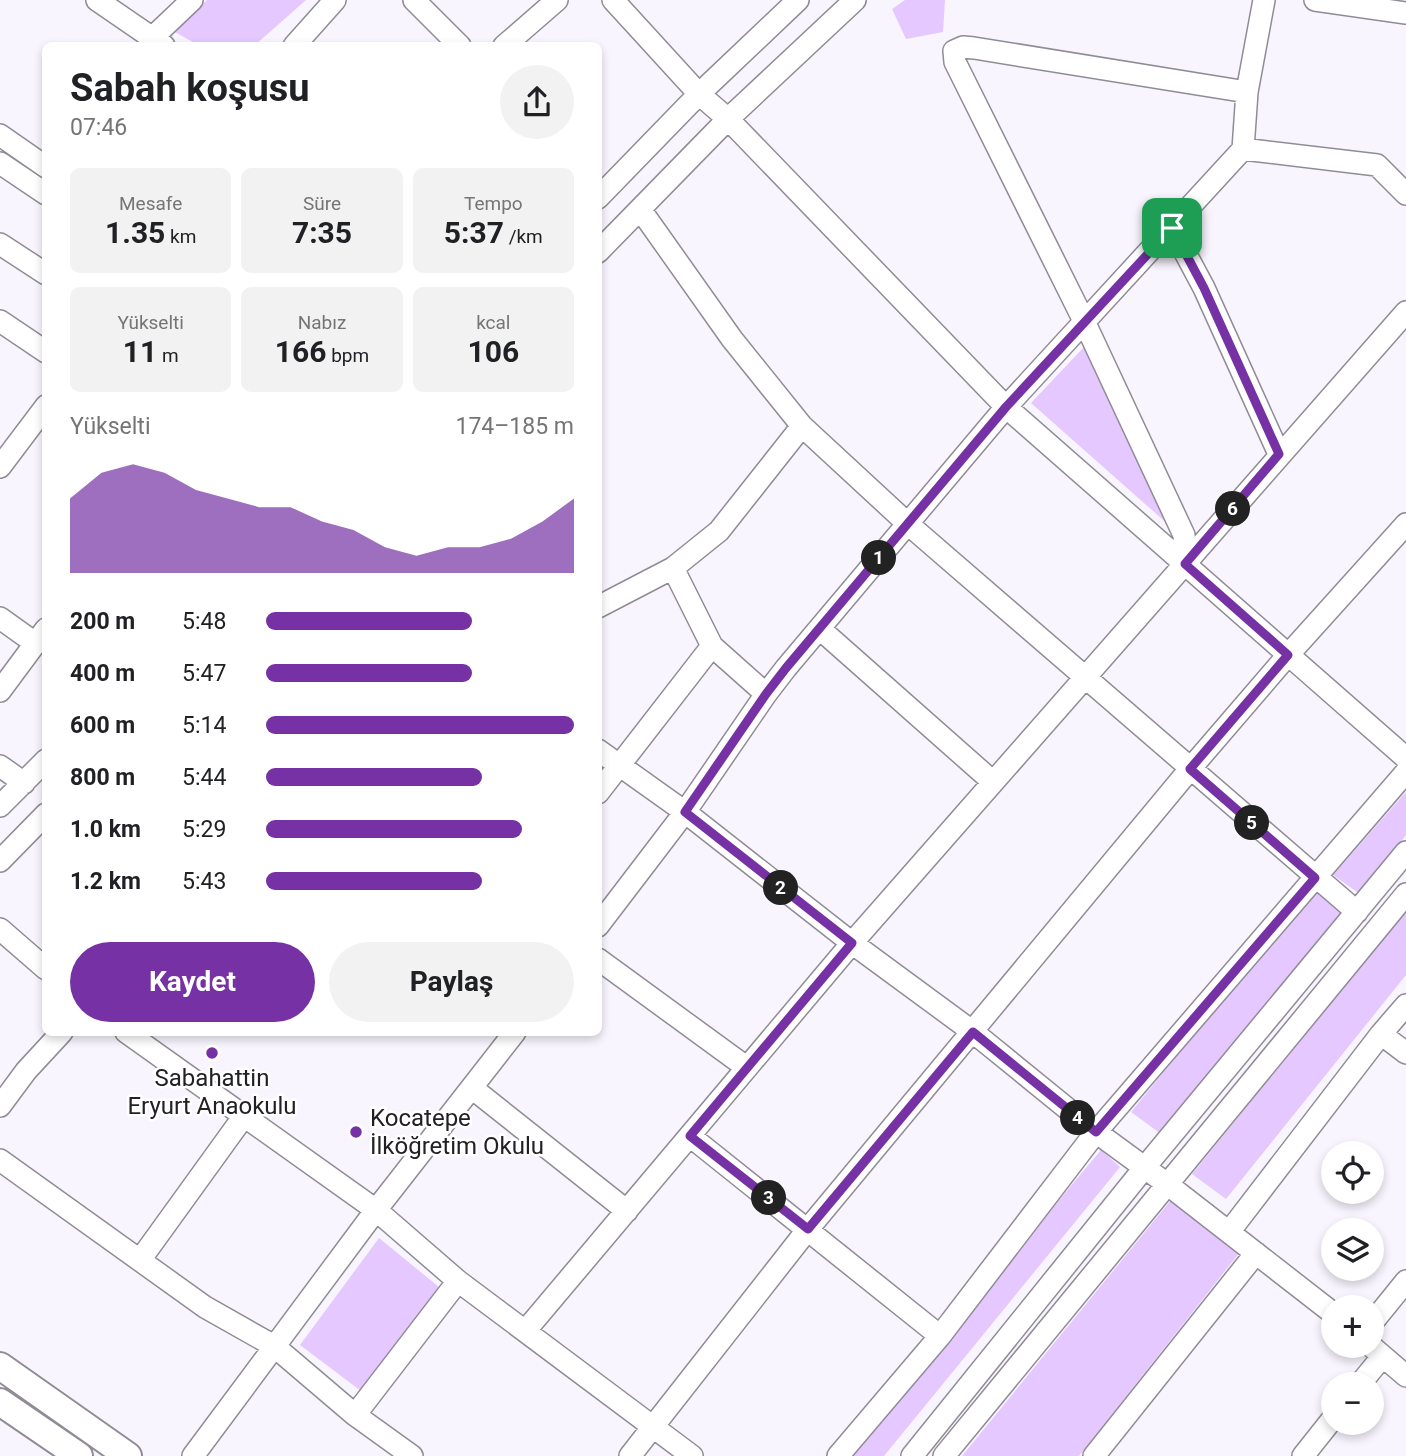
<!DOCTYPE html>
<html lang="tr">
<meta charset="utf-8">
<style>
:root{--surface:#fff;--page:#f2f2f2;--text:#202124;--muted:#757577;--accent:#7631a5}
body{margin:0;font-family:Roboto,sans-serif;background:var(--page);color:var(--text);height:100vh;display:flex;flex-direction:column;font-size:26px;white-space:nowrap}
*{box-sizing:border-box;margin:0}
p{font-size:23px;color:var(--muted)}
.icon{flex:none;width:38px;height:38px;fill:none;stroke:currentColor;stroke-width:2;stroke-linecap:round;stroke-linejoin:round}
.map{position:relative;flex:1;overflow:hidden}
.sheet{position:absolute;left:42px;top:42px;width:560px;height:994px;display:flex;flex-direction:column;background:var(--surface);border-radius:10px;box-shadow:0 4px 10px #0003}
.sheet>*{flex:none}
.controls{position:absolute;left:1321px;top:1141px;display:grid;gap:14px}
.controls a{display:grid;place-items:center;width:63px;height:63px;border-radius:50%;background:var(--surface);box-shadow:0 4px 10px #0003;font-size:35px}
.pin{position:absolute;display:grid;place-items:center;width:60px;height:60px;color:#fff;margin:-30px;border-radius:14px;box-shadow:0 4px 10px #0006}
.km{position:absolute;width:35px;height:35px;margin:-18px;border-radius:50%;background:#222;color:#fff;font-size:19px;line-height:35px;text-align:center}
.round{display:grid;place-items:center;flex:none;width:74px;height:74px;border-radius:37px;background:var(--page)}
.overview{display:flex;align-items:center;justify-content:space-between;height:119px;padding:0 28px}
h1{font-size:38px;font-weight:700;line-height:52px}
.figures{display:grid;grid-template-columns:repeat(3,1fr);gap:10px;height:119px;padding:7px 28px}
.figures div{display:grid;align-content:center;border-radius:10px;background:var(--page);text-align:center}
.figures b{font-size:30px;font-weight:700}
.figures small{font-size:19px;font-weight:400}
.figures p{font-size:19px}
.chart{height:196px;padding:14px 28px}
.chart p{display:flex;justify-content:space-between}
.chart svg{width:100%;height:126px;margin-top:7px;fill:var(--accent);opacity:.7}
.action{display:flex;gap:14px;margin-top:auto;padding:14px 28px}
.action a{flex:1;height:80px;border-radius:42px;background:var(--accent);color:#fff;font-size:28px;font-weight:700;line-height:80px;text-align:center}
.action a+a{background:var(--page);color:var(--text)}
ul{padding:0 28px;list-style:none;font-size:23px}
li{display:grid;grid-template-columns:112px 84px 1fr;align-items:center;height:52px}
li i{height:18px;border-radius:9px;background:var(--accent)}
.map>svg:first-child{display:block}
.green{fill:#e4c8ff}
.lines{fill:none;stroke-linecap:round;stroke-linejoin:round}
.minor-casing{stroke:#908b95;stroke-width:24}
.major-casing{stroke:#908b95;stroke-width:30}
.minor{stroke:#fff;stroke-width:21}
.major{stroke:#fff;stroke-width:26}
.route-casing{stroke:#fff;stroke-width:14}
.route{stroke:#7631a5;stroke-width:9}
.poi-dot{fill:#7631a5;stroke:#fff;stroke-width:2.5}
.labels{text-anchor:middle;stroke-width:5;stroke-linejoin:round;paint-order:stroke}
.poi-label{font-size:24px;fill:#222024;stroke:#fff}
</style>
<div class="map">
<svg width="1406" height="1456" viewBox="0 0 1406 1456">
<rect width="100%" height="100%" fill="#f9f5fe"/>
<!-- green -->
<path class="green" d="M207,0H306L255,45H198L175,32Z
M905,0H945L943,32L906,39L892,9Z
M1085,346L1170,526L1031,403Z
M1406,792V835L1360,894L1333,875Z
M1315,886L1346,912L1161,1134L1131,1112Z
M1406,911V975L1226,1199L1192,1174Z
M1101,1150L1120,1167L884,1456H844Z
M1171,1200L1240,1252L1079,1456H962Z
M379,1238L439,1287L361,1391L300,1345Z"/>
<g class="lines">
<!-- minor casing -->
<g class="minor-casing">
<path id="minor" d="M97,0L164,46
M414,0L460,46
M613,0L699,94L728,119L1006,407L1406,758
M1315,0L1406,13
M152,38L192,0
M294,46L335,0
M504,46L557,0
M0,135L46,167
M1243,149L1377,165L1406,194
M0,163L46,194
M598,198L699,94L798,0
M640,209L732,339L802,426L908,524L1357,912
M1172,228L1204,288L1279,454
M0,244L46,274
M598,252L728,119L855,0
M0,321L46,352
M0,467L46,406
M1185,564L1184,535L1084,321L955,62L954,51L963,47L974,48L1247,92
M598,607L673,568L719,531L802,426
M0,618L35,643
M820,629L993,782
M712,646L766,694
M0,691L46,629
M598,750L685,812L852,943L973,1032L1096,1132L1167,1184L1334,1314
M0,766L24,783
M598,793L712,646L673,568
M0,806L46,760
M0,861L46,814
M598,926L685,812L766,694L786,668L1006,407L1243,149L1247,92L1264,0
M0,929L46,969
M598,959L746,1067
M126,1032L376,1210L458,1281L692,1456
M1381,1034L1406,1053
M472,1088L627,1211
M0,1106L26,1071L62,1032
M690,1136L940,1336
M0,1160L205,1307L274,1346L355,1415L412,1456
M1229,1232L1381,1034L1406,1005
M140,1260L244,1116
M1372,1323L1406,1281
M526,1330L852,943L1406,312
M1371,1346L1406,1376
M1360,1384L1382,1357
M355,1415L458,1281
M193,1456L376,1210L515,1032
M630,1456L808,1229L1190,769L1288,655L1406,524
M838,1456L940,1336L1096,1132L1406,772
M912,1456L1145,1167L1406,852
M944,1456L1406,894
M1094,1456L1256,1253
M1303,1456L1334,1417"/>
</g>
<!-- major casing -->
<g class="major-casing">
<path id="major" d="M0,1366L128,1456
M0,1402L79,1456"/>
</g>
<!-- minor -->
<use href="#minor" class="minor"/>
<!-- major -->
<use href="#major" class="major"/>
</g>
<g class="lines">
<!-- route casing -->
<g class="route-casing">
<path id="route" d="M1172,228L1204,288L1279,454L1185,564L1288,655L1190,769L1315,878L1096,1132L973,1032L808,1229L690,1136L852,943L685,812L766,694L786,668L1006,407Z"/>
</g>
<!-- route -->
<use href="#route" class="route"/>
</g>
<!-- markers -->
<g class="poi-dot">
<circle cx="212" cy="1053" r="7"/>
<circle cx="356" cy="1132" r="7"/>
</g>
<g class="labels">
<!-- poi labels -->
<g class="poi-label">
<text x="212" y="1086">Sabahattin<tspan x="212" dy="28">Eryurt Anaokulu</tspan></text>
<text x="370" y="1126" text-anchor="start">Kocatepe<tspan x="370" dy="28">İlköğretim Okulu</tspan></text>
</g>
</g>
</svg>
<div class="controls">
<a><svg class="icon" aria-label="locate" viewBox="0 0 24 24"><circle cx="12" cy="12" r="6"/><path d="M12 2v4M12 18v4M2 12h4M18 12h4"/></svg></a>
<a><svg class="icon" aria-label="layers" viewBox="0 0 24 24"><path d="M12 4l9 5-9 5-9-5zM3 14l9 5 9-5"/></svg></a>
<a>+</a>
<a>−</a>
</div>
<div class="pin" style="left:1172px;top:228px;background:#1e9e55"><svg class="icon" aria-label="arrive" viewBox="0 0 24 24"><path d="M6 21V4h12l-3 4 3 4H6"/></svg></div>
<b class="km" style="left:879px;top:558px">1</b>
<b class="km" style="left:781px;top:888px">2</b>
<b class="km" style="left:769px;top:1198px">3</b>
<b class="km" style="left:1078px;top:1118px">4</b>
<b class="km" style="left:1252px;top:823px">5</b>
<b class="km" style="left:1233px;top:509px">6</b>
<section class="sheet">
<div class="overview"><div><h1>Sabah koşusu</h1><p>07:46</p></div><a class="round"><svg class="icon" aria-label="share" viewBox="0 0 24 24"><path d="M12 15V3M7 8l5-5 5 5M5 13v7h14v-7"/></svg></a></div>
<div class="figures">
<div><p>Mesafe</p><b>1.35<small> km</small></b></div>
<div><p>Süre</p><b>7:35</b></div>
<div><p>Tempo</p><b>5:37<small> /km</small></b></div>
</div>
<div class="figures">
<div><p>Yükselti</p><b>11<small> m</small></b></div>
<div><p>Nabız</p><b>166<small> bpm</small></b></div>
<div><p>kcal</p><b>106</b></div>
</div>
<div class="chart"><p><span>Yükselti</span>174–185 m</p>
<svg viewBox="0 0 160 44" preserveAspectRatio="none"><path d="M0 44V18L10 9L20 6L30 9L40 15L50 18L60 21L70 21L80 26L90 29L100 35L110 38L120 35L130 35L140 32L150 26L160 18V44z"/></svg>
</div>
<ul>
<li><b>200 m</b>5:48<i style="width:67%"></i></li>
<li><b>400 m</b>5:47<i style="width:67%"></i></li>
<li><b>600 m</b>5:14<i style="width:100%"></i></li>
<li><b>800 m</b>5:44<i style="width:70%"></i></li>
<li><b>1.0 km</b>5:29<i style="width:83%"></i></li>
<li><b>1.2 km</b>5:43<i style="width:70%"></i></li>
</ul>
<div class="action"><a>Kaydet</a><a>Paylaş</a></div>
</section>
</div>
